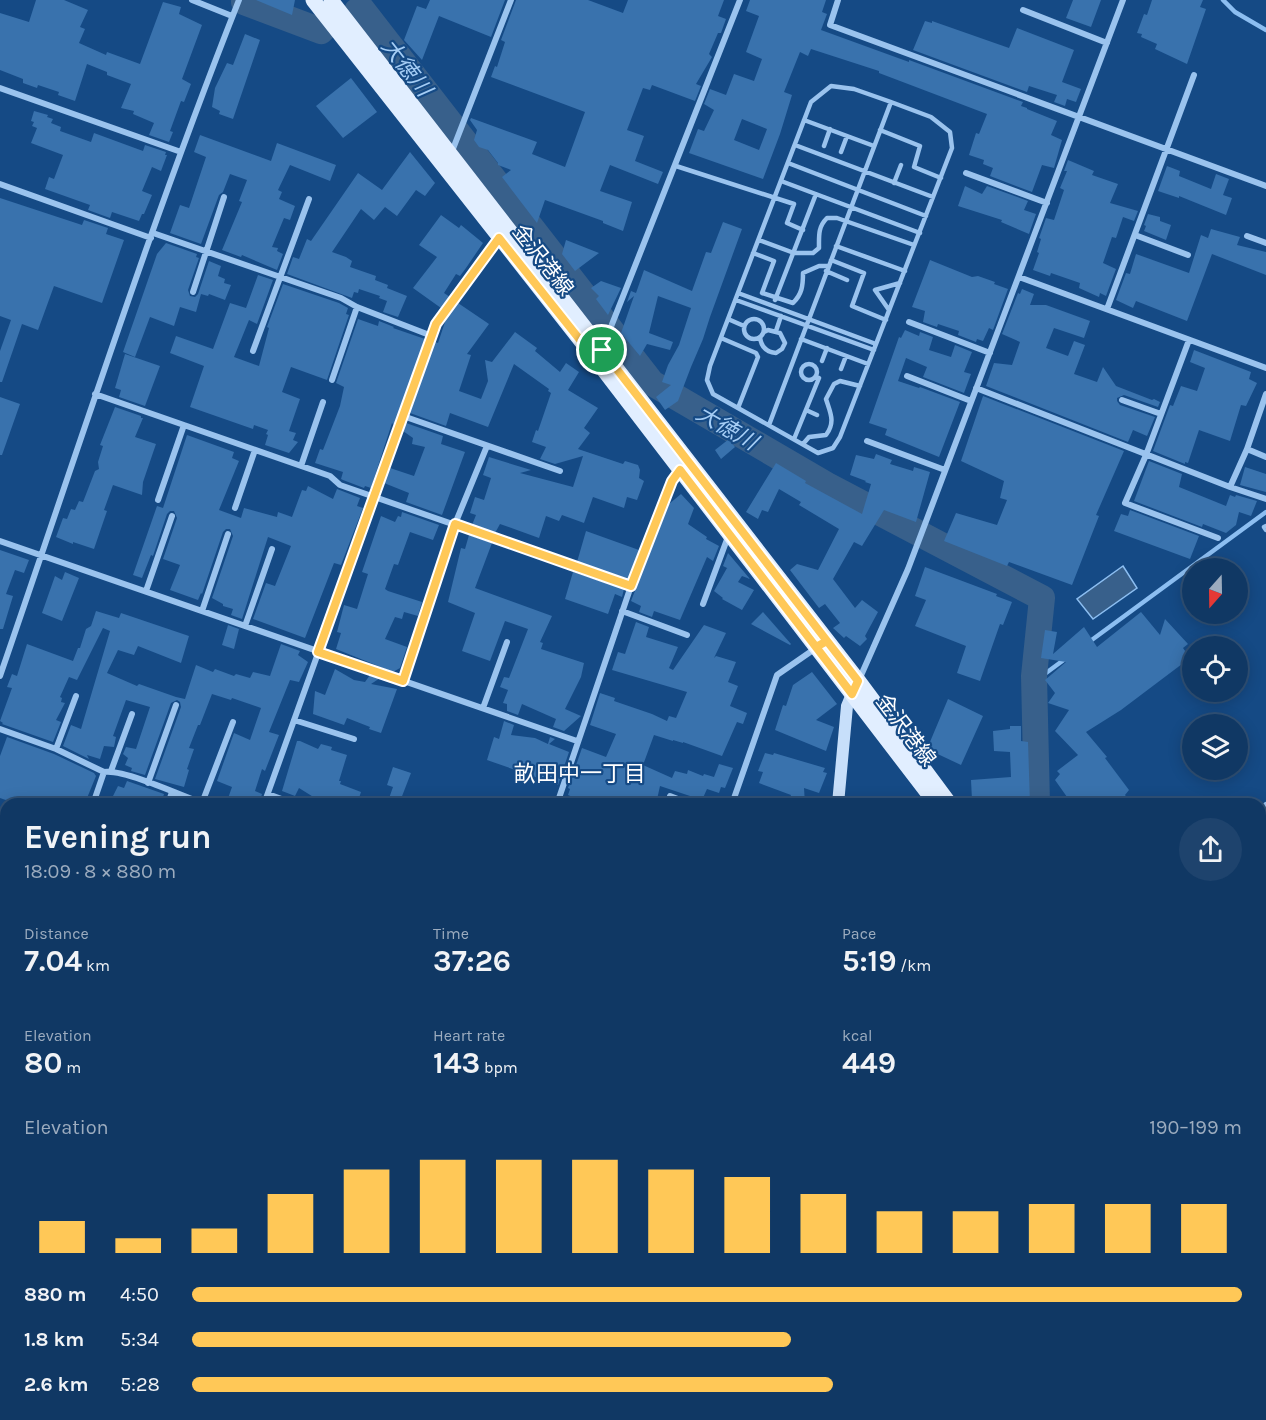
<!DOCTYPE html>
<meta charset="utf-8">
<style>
:root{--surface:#103864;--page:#1e436d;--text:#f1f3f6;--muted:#9cacbf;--line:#305278;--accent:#ffc857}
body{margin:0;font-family:Karla,"Noto Sans JP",sans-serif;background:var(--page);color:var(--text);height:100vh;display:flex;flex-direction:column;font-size:22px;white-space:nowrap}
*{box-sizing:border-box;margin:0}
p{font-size:20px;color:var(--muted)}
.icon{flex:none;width:33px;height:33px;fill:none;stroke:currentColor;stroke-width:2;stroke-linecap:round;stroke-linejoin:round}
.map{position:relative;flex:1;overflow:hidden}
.drawer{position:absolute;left:0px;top:798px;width:1266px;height:622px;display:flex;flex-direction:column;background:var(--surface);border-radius:18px 18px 0 0;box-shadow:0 3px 15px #0003,0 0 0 2px var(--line)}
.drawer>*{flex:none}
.needle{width:39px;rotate:200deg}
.controls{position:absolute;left:1182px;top:558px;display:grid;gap:12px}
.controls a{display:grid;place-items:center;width:66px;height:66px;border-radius:50%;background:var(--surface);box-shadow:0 3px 15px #0003,0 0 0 2px var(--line);font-size:30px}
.pin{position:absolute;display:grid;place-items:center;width:51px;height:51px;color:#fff;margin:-26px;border:3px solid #fff;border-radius:50%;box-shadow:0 2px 6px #0007}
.round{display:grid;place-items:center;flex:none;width:63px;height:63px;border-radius:32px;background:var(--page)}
.head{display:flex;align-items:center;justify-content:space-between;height:102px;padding:0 24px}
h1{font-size:33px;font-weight:700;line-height:45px}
.figures{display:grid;grid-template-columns:repeat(3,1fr);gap:9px;height:102px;padding:6px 24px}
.figures div{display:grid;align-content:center}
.figures b{font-size:30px;font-weight:700}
.figures small{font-size:16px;font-weight:400}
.figures p{font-size:16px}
.chart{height:168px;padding:12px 24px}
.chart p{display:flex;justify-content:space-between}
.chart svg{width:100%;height:108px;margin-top:6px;stroke:var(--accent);stroke-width:6}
ul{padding:0 24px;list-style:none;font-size:20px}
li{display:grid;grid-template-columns:96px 72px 1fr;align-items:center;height:45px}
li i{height:15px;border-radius:8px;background:var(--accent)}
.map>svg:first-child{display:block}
.water{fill:#38608b;stroke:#8cbef1;stroke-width:1.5}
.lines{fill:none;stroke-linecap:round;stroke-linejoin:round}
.stream{stroke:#8cbef1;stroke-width:4.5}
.river{stroke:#38608b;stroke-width:26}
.building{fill:#3972ad;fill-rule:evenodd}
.lane{stroke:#9ac3ee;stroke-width:4.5}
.street{stroke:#9ac3ee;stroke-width:6}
.secondary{stroke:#c7dffa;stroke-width:12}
.primary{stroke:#e1eeff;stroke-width:15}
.route-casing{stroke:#fff;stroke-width:12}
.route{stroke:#ffc857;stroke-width:8}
.labels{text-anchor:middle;stroke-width:4.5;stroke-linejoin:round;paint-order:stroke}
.street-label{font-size:21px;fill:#fff;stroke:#154a85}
.water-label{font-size:22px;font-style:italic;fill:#a5cdf5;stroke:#154a85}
.neighbourhood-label{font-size:22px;fill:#fff;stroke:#154a85}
</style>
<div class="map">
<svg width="1266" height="1420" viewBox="0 0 1266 1420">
<rect width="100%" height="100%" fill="#154a85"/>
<!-- water -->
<path class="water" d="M1123,566L1137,588L1093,619L1077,599Z"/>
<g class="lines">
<!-- stream -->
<path class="stream" d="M1223,0L1235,12L1266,30
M1089,642L1266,512
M1034,676L1046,673L1065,659"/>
<!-- river -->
<path class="river" d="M244,2L321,31L323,29
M357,11L361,8L652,383L827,485L1042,598L1034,676L1037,804
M977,1420L978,1414"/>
</g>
<!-- building -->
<path class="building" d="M36,0H64L88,10L80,27L85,29L79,43L106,55L107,52L140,64L163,2L181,7L179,14L202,25L182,79L191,84L184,102L181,101L170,131L173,132L169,142L149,135L154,123L133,114L134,111L121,108L131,84L107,75V72L87,64L75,101L58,95L59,92L38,85L37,88L23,83V79L0,70V13L29,22Z
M256,0H295L292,15Z
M430,0H505L491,37L439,16L422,60L404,40L417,6L426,9Z
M516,0H588L623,13L628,0H724L718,16L726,19L721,33H718L709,54L712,57L696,84L701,86L695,101L652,85L650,90L643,88L627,130L644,136L635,161L663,172L658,184L610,165L600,191L632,202L623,231L603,223V221L545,200L537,223L502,177L511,170L498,165V163L488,150L479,147L474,140L477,130L470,120L471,118L537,142L532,154L565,167L585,112L491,77L495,66L497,67L505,42L501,40Z
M750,0H826L822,12L827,14L821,30L909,62V60L1023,102L1021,106L1027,108V109L1057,121L1051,135L1062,140L1054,168L1042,165L1032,192L990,176L993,168L983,164L984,160L969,155L976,133L979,134L987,114L879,73V71L811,49L808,56L800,52L784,92L792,95L780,134L763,179L689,153L698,129L704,131L714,110L704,104L710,89L726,95L734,74L754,81L762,59L746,52L759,16L746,11ZM742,119L767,129L759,150L734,140Z
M1073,0H1101L1091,27L1066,18Z
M1152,0H1203L1200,7L1206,9L1187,64L1155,49L1157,44L1141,37L1142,34L1137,33L1144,14L1147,15Z
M925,21L932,23V21L1009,48L1017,28L1074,50L1062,82L1081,89L1076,102L1067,99L1065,106L1054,102L1057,95L1029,86L1027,92L913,50Z
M245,34L260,40L233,119L219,114L220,111L212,107L215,88L227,63L233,65Z
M351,78L377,112L343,138L316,106Z
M34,111L48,115L47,117L53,119L51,123L61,127L60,131L91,142L94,133L143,151L145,145L166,152L165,155H167L161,171L152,167L142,191L152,195L144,214H142L139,221L112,212L110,218L88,210L90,205L45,189L49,177L54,179L63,155L31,143L37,128L32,126L34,122L31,121Z
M200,135L271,161L277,143L336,165L330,181L290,165L278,190L282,192L279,199L295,206L290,220L284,218L272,247L278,248L277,251L283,254L277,270L242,255L241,257L222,250L242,202L239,201L247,180L230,174L223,192L219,195L201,244L170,233L180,205L189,208L206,157L194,152Z
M410,152L435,183L425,196L416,190L397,216L385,207L374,220L361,209L332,252L346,257L352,261L350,267L376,276L375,280L388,285L387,288L407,296L398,317L383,312L387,301L379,298L380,296L359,289L358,293L354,292L352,298L287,274L293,257L299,259L307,239L311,241L358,173L382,190Z
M1068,160L1094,171L1092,175L1118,184L1110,203L1138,211L1134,221L1123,217L1116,238L1112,237L1103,263L1116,269L1106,296L1100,293L1099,297L1079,288L1080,283L1051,273L1050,276L1033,270L1039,253L1037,252L1041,239L1039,238L1046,218L1054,220L1064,190L1060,188L1067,171H1064Z
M1167,166L1180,171L1179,176L1211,189L1216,174L1229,179L1223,195L1232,198L1226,215L1179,196V198L1158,191Z
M965,186L982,194L987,186L1028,201L1024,210L1036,214L1029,234L1001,222L1002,220L958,206Z
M0,198L82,225L84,220L108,228L106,234L124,240L102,303L54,286L38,330L22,324L2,382H0V351L11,320L0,316Z
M1148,214L1160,217V221L1171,225L1166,240L1144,231L1146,226L1144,225Z
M441,215L459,228L461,225L483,243L466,268L460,276L456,274L444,293L450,297L441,308L413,288L437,257L419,245Z
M723,222L742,229L710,317L703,339L691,367L678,401L665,410L656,397L671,385L662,382L668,365L679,345L691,308L658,296L649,333L673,342L670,350L647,344L640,356L621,333L634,296L627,302L631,291L636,293L644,270L692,291L706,252L711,253Z
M1211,229L1240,237L1237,245L1266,252V275L1212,254L1187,321L1136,301L1133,308L1116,300L1126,273L1130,274L1136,254L1189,273L1201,235L1208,238Z
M566,240L599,253L575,271L562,254Z
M166,243L197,254L196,257L199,258L188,290L190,296L195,297L198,294L209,261L221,266L218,276L225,279L224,283L231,285L225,300L209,294L208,296L201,294L196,312L180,307L174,326L150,317L135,357L123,352L157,254Z
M930,260L972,277L978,276L995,282L994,284L1008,289L993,330L989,328L983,341L977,339L976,342L958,335L959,331L938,324L937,327L923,322L925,311L912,307Z
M258,275L273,280L257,324L249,320L234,357L259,366L269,328L267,327L283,284L339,303L348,308L346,314L349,315L327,380L291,367L282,392L300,399L289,431L296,433L293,440L298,442L289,453L265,445L268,435L266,434L268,430L254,425L253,429L190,407L204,366L170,353L176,336L213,349L230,303L246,308Z
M601,281L621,288L608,315L596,299L599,296L591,288Z
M1022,289L1034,294L1030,305H1046L1090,321L1084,338L1054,328L1046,348L1068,356L1074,341L1085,345L1074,374L1097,382L1103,367L1116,386L1152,400L1154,399L1160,402L1158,407L1124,395L1117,398V401L1120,405L1155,417L1147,436L1133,430L1128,442L986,386L994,363L1012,365L1020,342L1002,334L1018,293L1020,294Z
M458,303L489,324L467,354L471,355L459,391L481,399L488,381L485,360L492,362L515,332L537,348L535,351L560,372L566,363L579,372L568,390L598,408L584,428L590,433L578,449L623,464L625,461L638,465L640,470L639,478L644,481L637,500L627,497L624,508L593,497L584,523L562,515L559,521L546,516L539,538L500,524L495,533L472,525L476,515L470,513L475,497L484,500L491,478L483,475L489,457L531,470L520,473L573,487L583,456L555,464L540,459L546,447L532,442L536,430L538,431L551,393L548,391L549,389L514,364L488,427L450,413L446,426L410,413L435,342L438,343L446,319Z
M358,319L378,326L379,321L394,327L393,328L425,339L394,425L392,423L371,488L365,486L364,488L343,480L341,479L343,472L315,463L320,449L323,450L340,406L344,387L336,383Z
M905,330L919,336L920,332L933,337L929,350L951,357L955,345L972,352L964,372L971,374L964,393L923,377L927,367L906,358L898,381L919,388L920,387L960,402L939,457L885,435L887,429L869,423L899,337L901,338Z
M1194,350L1251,372L1249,379L1257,383L1246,406L1241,405L1230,441L1199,430L1188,463L1185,462V464L1153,451L1170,405L1173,406L1181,386L1197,391L1205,368L1190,362Z
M125,354L160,366L145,406L119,397L121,390L115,388Z
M983,396L1124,451L1096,515L1099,516L1072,585L1009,562L1007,566L944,541L956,513L997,525L1007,500L1000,498L1004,481L961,461Z
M0,397L20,404L2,455H0Z
M115,407L141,416V418H143L135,437L156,444L143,482L142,495L113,485L104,510L107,511L94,549L73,542V544L56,537L63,518L67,519L71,509L75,510L79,501L83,502L95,471L99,469L98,462L103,446L100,445Z
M406,423L443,436L441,444L465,452L442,515L406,502L409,493L384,483L390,468L414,476L425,447L412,444L413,438L403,431Z
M187,435L234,452L232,458L239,461L219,510L241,518L244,508L277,517L278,512L292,517L302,490L306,491L308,486L333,499L337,489L360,498L357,506L363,508L341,565L334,563L305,638L253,619L266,583L275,586L291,546L268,537L242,619L231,615L233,609L223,606V604L212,598L233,536L230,529H226L223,532L202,594L201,593L198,600L170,590L180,565L163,559L177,518L174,511H170L167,514L153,556L151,555L142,578L133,575L157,506L163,508Z
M729,439L735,447L721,459L715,450Z
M876,454L892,460L890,464L913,471L914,467L930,472L916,522L884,510L862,546L854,542L833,579L855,608L862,600L878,612L865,636L867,639L860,646L846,636L844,638L833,628L840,623L825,604L819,608L790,570L797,564L818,570L839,529L799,505L801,502L779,489L768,512L762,510L758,519L746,512L776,463L806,481L805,483L862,514L871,484L865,482L866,481L850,475L856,455L874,459Z
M1149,461L1182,474L1179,487L1226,506L1230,495L1235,497L1236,495L1257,501L1251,516L1239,512L1236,525L1226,533L1203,524L1202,527L1134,501Z
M1245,467L1266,474V492L1240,485Z
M681,494L694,508L688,524L707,537L706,539L719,546L713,561L707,557L680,620L654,611L652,617L639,612L641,606L631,601L669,504Z
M1130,510L1199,536L1190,559L1114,531L1121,514L1128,516Z
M402,512L439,525L433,540L410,532L398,565L394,564L385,589L388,591L422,602L418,616L404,612L402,619L395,617L385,639L407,647L400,668L393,672L336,649L341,633L337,632L344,605L357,609L368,574L362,572L381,516L395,522L398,516L401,517Z
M586,531L639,550L628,579L577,562Z
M469,535L492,543L475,588L552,616L540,642L543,643L541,649L584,663L581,677L565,709L581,716L564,731L553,727L556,719L522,704L518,715L507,711V704L503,703L508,690L500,687L504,677L509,678L528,629L505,621L490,661L462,651L475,613L448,602L461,548L465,549Z
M0,550L29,560L24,573L15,570L6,594L13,596L3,629H0Z
M728,553L750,579L742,576L738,582L754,590L742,610L722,599L723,598L714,591L727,568L731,570L723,566Z
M925,567L997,594L996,596L1012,602L1003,625L1000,624L980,681L957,673L966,646L915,626L926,600L915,596Z
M65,572L79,578L62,621L42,613L55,576L62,580Z
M573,572L624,589L622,597L615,594L608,614L565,599Z
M96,611L119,618L121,613L189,636L181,663L138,646L134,655L118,650L107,673L137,686L139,684L176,697L185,699L196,665L213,672L215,669L234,676L236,674L250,678L253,672L270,676L281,644L300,651L298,655L308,662L299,682L290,680L269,732L279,735L265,771L262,769L255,791L262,794L259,804H226L232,787L217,781L234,733L250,740L261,708L232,698L231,700L212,694L200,725H198L189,748L194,749L187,769L189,770L184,787L155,779L181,707L180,702L177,700L171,703L145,775L131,771L132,768L125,765L128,758L123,754L126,747L136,749L150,707L126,700L113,736L116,737L114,747L104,746L100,759L87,755L89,759L63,746L71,725L81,729L110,631L103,628L77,680L69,677L60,697L62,698L61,702L65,703L56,720L61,722L53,742L2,724L3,723L0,721L12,688L7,687L12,674L17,676L27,644L73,661L78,648H80L86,629L91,626Z
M763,612L791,644L790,645L751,624Z
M1141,612L1160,635L1165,619L1188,644L1183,648L1190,658L1121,710L1086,732L1107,757L1105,758L1129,790L1125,795L1132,804H1072L1055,780L1060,774L1057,771L1078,755L1055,731L1069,710L1048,703L1055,693L1045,680L1066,662L1041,658L1045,630L1057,632L1053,654L1084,627L1097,647Z
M636,622L649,627L646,637L678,647L669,668L673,670L704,625L726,633L714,658L716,656L736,662L728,682L738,686L730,706L747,713L743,724L737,722L722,756L683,742V743L673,740V741L654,735L643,765L672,778L675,771L687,774L688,770L703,776L704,774L714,777L719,764L733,768L725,788L721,787L719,793L707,789L702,800L660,786L656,804H588L568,795L570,789L568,788L582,748L606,757L616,734L590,725L600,693L615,698L614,701L652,714L667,721L669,716L676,718L687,692L612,670L618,652L625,654Z
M228,625L239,629L234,649L222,645Z
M335,669L354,680L365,682L370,675L380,678L371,684L397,689L381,733L369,729L370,727L347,718L344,725L313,714L315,691L325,695Z
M812,672L837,704L816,720L834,727L826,751L775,730L783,705L786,706L793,685Z
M948,699L983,716L961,765L927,749Z
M504,721L514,725L511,735L535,738L548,744L550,737L555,739L549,744L569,752L558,785L487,760L494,737L499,739Z
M1010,726H1021V741L1028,742L1030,804H980V800H972L971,780L1011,777L1010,752L994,751L993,731L1010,729Z
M7,737L54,754L94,773L96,776L85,803L63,804L49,799L47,804H17L0,798V756Z
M297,741H300L318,749L321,744L332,747L331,750L347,755L339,781H341L340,784L361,792L357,804H337L325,799L323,803L299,788L295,796L282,791Z
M765,753L773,755L774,753L825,768L823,772L827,773L819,793L804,788L805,804H787L791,795L759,783L763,772L758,771Z
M393,767L411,773L399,804H387L393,787L387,785Z
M127,781L164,794L161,804H131L112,798L118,786L124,788Z"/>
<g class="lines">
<!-- lane -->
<path class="lane" d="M831,86L854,89L891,102L931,117L950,132L952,148L840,437L833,448L818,453L713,394L707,380L710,366L811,102Z
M804,120L874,146
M880,130L920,146L914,167L941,178
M795,145L933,197
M824,146L830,129
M841,152L847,136
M788,163L926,216
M676,166L794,204L787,223L803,230
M781,181L920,233
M894,183L901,165
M759,240L794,253H813L819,248C819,235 818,227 827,218H837L914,245
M836,246L905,271
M753,253L774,261L762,293L793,303C802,294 803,286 803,273L819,266H829
M831,260L864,273L852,306L886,320
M826,271L847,280
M738,293L876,344
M736,300L874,350
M775,300L816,194
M889,310L875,290L900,283
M744 329a10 10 0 1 1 20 0a10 10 0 1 1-20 0Z
M728,319L744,326
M776,331L781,316
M760,337C761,347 766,352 776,353L782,349L785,343L780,333L768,330L764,332
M721,338L756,353L758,357L738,408
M801,339L868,364
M822,361L827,348
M801 372a8 8 0 1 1 16 0a8 8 0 1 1-16 0Z
M841,369L846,356
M806,410L817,415
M769,425L891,102
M794,439L819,378L815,377
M803,444L809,437L826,435C836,422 830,412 826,399L834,384L840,381L860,386
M1266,526L1264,527L1266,530"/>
<!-- street -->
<path class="street" d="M192,0L232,16
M838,0L830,25L1266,186
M1023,10L1107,43
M0,88L181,152
M451,154L511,0
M966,173L1047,203
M0,184L151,238
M153,233L341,298L357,307L432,336
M1135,235L1188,255
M1247,236L1266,243
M1019,277L1266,368
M193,292L224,197
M1107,309L1194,75
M909,322L990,353
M1189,340L1146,455L1125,503L1218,538
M603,347L740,0
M253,351L309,199
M907,376L971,401
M332,380L357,307
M976,388L1230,487L1247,449L1266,394
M95,394L330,476L340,485L631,586L672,481L680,470
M1122,400L1161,414
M403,416L560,471
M867,441L945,470
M1247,449L1266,457
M301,466L323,402
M1230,487L1266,499
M158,500L184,425
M235,508L255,450
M0,541L577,741
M146,591L172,516
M703,604L729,534
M202,611L228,534
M622,611L687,635
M245,626L272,549
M0,676C78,450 151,222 239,0
M859,680L908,569L1123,0
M403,681L455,524L487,446
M483,708L507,642
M294,720L354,739
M0,729L56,749L104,772C124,769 183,796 204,804
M56,749L76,696
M111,771L132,714
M148,783L176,705
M268,794L295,804
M670,796L691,804
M202,803L233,722
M93,804L104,772
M168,804L172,792
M264,804L436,324L500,237
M557,804L631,586
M732,804L777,675L816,648
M1260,810L1266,805
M0,918L6,920
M1260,924L1266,919
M1260,951L1266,959
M0,1014L6,1016
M0,1206L6,1208
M0,1374L6,1376
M112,1414L128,1420
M545,1414L560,1420
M42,1420L44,1414
M140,1420L142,1414
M275,1420L276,1414
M331,1420L332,1414
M441,1420L443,1414
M613,1420L615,1414
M699,1420L702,1414
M875,1420V1414
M938,1420V1414
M1072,1420V1414"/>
<!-- secondary -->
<path class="secondary" d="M838,804L847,706L855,687
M1260,1148L1266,1143
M782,1420L783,1414"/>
<!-- primary -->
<path class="primary" d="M313,0L596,360L936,804
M331,0L858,680L950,804
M1260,1213L1266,1220
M1260,1235L1266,1242"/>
</g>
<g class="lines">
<!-- route casing -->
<g class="route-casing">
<path id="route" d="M602,350L596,360L499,238L436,324L318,652L403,681L455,524L631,586L672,481L680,470L816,647L827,641L858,681L852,694L816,647L827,641L602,350"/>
</g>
<!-- route -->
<use href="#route" class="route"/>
</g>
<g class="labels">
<!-- street labels -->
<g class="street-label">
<text transform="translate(543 260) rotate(52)" y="7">金沢港線</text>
<text transform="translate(906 730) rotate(53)" y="7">金沢港線</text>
</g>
<!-- water labels -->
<g class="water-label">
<text transform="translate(407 67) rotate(52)" y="8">大徳川</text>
<text transform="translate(727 427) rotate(30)" y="8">大徳川</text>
</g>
<!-- neighbourhood labels -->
<g class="neighbourhood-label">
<text x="580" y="781">畝田中一丁目</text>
</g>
</g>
</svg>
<div class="controls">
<a><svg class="needle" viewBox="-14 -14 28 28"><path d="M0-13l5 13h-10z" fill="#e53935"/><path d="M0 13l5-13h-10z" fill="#9cacbf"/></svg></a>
<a><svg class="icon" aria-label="locate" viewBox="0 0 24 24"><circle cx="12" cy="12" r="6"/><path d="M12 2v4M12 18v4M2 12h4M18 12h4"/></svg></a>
<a><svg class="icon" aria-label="layers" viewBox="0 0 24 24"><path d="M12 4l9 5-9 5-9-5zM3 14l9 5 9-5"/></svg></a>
</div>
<div class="pin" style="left:602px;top:350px;background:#1e9e55"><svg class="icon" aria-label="arrive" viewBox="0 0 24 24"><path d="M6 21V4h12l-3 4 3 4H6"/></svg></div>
<section class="drawer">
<div class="head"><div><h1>Evening run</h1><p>18:09 · 8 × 880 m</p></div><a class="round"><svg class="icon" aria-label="share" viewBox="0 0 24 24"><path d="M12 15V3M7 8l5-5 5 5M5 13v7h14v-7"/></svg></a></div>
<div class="figures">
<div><p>Distance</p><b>7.04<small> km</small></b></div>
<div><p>Time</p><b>37:26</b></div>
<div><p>Pace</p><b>5:19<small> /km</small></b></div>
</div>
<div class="figures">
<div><p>Elevation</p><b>80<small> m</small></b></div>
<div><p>Heart rate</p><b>143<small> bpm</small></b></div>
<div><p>kcal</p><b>449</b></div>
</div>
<div class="chart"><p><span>Elevation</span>190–199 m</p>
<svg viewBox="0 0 160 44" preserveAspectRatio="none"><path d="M5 44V31M15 44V38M25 44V34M35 44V20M45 44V10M55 44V6M65 44V6M75 44V6M85 44V10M95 44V13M105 44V20M115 44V27M125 44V27M135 44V24M145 44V24M155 44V24"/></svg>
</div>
<ul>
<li><b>880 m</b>4:50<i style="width:100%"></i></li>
<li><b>1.8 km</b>5:34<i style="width:57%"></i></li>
<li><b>2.6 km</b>5:28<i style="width:61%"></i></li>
</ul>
</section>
</div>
